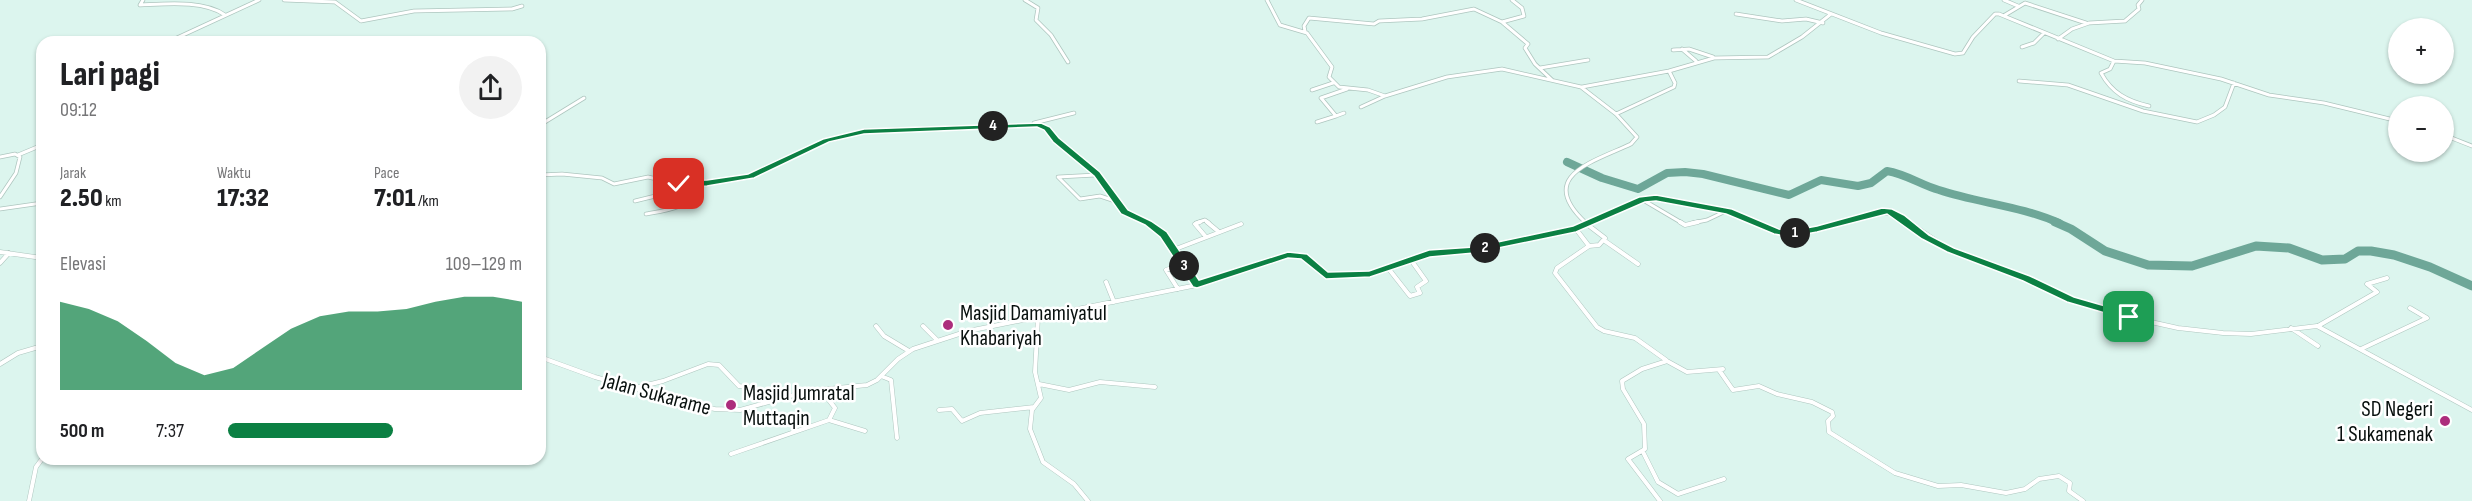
<!DOCTYPE html>
<html lang="id">
<meta charset="utf-8">
<style>
:root{--surface:#fff;--page:#f2f2f2;--text:#202124;--muted:#757577;--accent:#0b8043}
body{margin:0;font-family:"Sofia Sans Condensed",sans-serif;background:var(--page);color:var(--text);height:100vh;display:flex;flex-direction:column;font-size:22px;white-space:nowrap}
*{box-sizing:border-box;margin:0}
p{font-size:20px;color:var(--muted)}
.icon{flex:none;width:33px;height:33px;fill:none;stroke:currentColor;stroke-width:2;stroke-linecap:round;stroke-linejoin:round}
.map{position:relative;flex:1;overflow:hidden}
.sheet{position:absolute;left:36px;top:36px;width:510px;height:429px;display:flex;flex-direction:column;background:var(--surface);border-radius:18px;box-shadow:0 2px 4px #0004}
.sheet>*{flex:none}
.fabs{position:absolute;left:2388px;top:18px;display:grid;gap:12px}
.fabs a{display:grid;place-items:center;width:66px;height:66px;border-radius:50%;background:var(--surface);box-shadow:0 2px 4px #0004;font-size:30px}
.pin{position:absolute;display:grid;place-items:center;width:51px;height:51px;color:#fff;margin:-26px;border-radius:12px;box-shadow:0 3px 9px #0006}
.km{position:absolute;width:30px;height:30px;margin:-15px;border-radius:50%;background:#222;color:#fff;font-size:16px;line-height:30px;text-align:center}
.round{display:grid;place-items:center;flex:none;width:63px;height:63px;border-radius:32px;background:var(--page)}
.summary{display:flex;align-items:center;justify-content:space-between;height:102px;padding:0 24px}
h1{font-size:33px;font-weight:800;line-height:45px}
.stats{display:grid;grid-template-columns:repeat(3,1fr);gap:9px;height:102px;padding:6px 24px}
.stats div{display:grid;align-content:center}
.stats b{font-size:26px;font-weight:800}
.stats small{font-size:16px;font-weight:400}
.stats p{font-size:16px}
.chart{height:168px;padding:12px 24px}
.chart p{display:flex;justify-content:space-between}
.chart svg{width:100%;height:108px;margin-top:6px;fill:var(--accent);opacity:.7}
ul{padding:0 24px;list-style:none;font-size:20px}
li{display:grid;grid-template-columns:96px 72px 1fr;align-items:center;height:45px}
li i{height:15px;border-radius:8px;background:var(--accent)}
.map>svg:first-child{display:block}
.lines{fill:none;stroke-linecap:round;stroke-linejoin:round}
.river-far1{stroke:#6ea798;stroke-width:8}
.river{stroke:#6ea798;stroke-width:9}
.minor-far1-casing{stroke:#aec6bf;stroke-width:4.5}
.minor-casing{stroke:#aec6bf;stroke-width:5}
.minor-far1{stroke:#fff;stroke-width:3}
.minor{stroke:#fff;stroke-width:4}
.route{fill:#0b8043;stroke:#fff;stroke-width:1.5}
.poi-dot{fill:#ac2d7c;stroke:#fff;stroke-width:2}
.labels{text-anchor:middle;stroke-width:5;stroke-linejoin:round;paint-order:stroke}
.poi-label{font-size:22px;fill:#08100e;stroke:#fff;text-anchor:start}
.street-label{font-size:22px;fill:#08100e;stroke:#fff}
</style>
<div class="map">
<svg width="2472" height="501" viewBox="0 0 2472 501">
<rect width="100%" height="100%" fill="#dcf5ee"/>
<g class="lines">
<!-- river-far1 -->
<path class="river-far1" d="M1567,162L1602,178L1638,189L1667,173L1685,172L1703,174L1789,195L1821,180L1858,186L1871,183L1887,171C1906,174 1921,185 1939,190C1978,203 2021,206 2059,223"/>
<!-- river -->
<path class="river" d="M2055,222L2071,229L2105,251L2148,265L2192,266L2256,246L2289,248L2322,260L2345,259L2358,251H2371L2394,255L2430,267L2472,286"/>
<!-- minor-far1 casing -->
<g class="minor-far1-casing">
<path id="minor-far1" d="M143,0L140,5C166,4 203,0 225,15
M284,0L335,2L361,21L414,11L512,9L522,6
M1025,0L1038,8L1036,20L1051,35L1068,62
M1267,0L1280,25L1307,33L1332,67L1329,77L1339,87L1368,90L1385,96L1447,77L1502,69L1581,87L1616,114L1637,137L1631,144C1593,162 1535,176 1586,223
M1796,0L1881,33L1955,54L1963,53L1973,37L1995,14H1999L2114,61L2145,63L2221,79L2269,95L2324,103L2398,121
M2004,0L2018,6
M1736,14L1782,21L1806,19L1823,23
M2005,15L2025,3L2086,23
M1502,22L1524,16L1522,8L1512,0
M1305,31L1304,26L1309,18L1374,24L1379,21L1422,19L1474,9L1502,22L1528,44L1525,48L1535,64L1552,80
M2058,39L2072,29L2089,23L2125,21L2139,9L2138,5L2142,0
M168,42L259,0
M2022,47L2034,43L2044,33
M1682,49L1696,61
M1673,50L1689,49L1713,57
M2114,61L2110,69L2101,73C2112,93 2127,101 2149,106
M1540,68L1588,60
M2019,81L2068,85L2143,111L2197,122L2214,115L2225,107L2234,83
M1582,87L1669,71
M1312,90L1333,83
M1361,107L1385,96
M1616,114L1674,87L1675,83L1669,71L1714,58L1768,57L1802,37L1831,14
M1336,116L1344,113
M1317,122L1336,116L1321,98L1347,89
M1034,123L1074,113
M42,124V131
M540,125L584,98
M2444,135L2472,146
M18,155L42,145
M0,157L15,154L20,157L16,173L0,197
M540,175L562,174L602,178L614,184L648,177L679,184L707,183L751,176L826,141L864,131L1041,125L1097,174L1125,212L1149,223
M1096,175L1058,177L1080,199L1100,196L1115,201
M660,179L661,161
M1643,200L1682,223
M635,201L688,188L691,184
M0,209L42,203
M646,214C670,210 691,208 700,183
M1196,223L1205,220L1209,223
M1588,223L1650,198L1729,211L1757,223
M1692,223L1707,220L1726,211
M1837,223C1868,215 1881,204 1910,223"/>
</g>
<!-- minor casing -->
<g class="minor-casing">
<path id="minor" d="M1146,222L1163,234L1197,284
M1200,222L1195,224L1206,237
M1207,222L1219,232
M1584,222L1605,238L1599,245L1589,246
M1680,222L1685,225L1698,222
M1754,222C1793,239 1803,233 1842,222
M1908,222L1952,251L2030,280L2070,299L2133,318L2178,328L2223,333L2251,334L2317,326L2472,410
M1576,229L1589,246L1557,268L1555,273L1597,327L1604,331L1635,338L1666,360
M1605,241L1638,264
M1173,250L1241,224
M0,252L42,258
M0,263L9,253
M1388,268L1410,296L1420,293L1417,287L1426,281L1411,260
M1106,282L1114,302
M1178,289L1166,270L1183,264
M1038,317L1035,372L1041,398L1032,410L1030,429L1043,462L1074,484L1088,501
M876,326L884,336L909,351
M923,326L937,340
M2318,326L2377,292L2367,284L2387,278
M2291,328L2318,346
M2361,349L2427,318L2410,308
M540,357L595,377L689,404L715,409L740,410L808,391L867,385L877,380L898,359L913,349L968,331L1192,286L1288,255L1303,256L1326,276L1370,274L1429,254L1474,250L1576,229L1591,222
M0,364L18,353L42,346
M1719,370L1733,390L1759,386L1777,394L1812,402L1832,412L1833,416L1828,421L1829,432L1895,473L1938,486L1961,485L2006,493L2025,489L2039,479L2059,476L2070,483L2069,491L2083,501
M881,376L891,380L897,438
M1039,384L1069,390L1100,382L1155,387
M635,388L663,381L708,364L719,365L739,386L754,388L772,402
M939,410L952,409L962,421L980,413L1034,407
M829,420L865,431
M1643,452L1658,482L1678,494L1724,479
M731,454L829,420L835,408L821,390
M29,501L36,467L42,459
M1660,501L1628,459L1645,449L1644,424L1623,389L1622,381L1642,369L1667,361L1687,372L1723,369"/>
</g>
<!-- minor-far1 -->
<use href="#minor-far1" class="minor-far1"/>
<!-- minor -->
<use href="#minor" class="minor"/>
</g>
<!-- route -->
<path class="route" d="M1041,123L1050,127L1059,138L1100,172L1128,210L1151,221L1167,232L1199,280L1288,252L1307,254L1328,272L1369,271L1429,250L1474,247L1573,226L1639,197L1656,195L1732,209L1779,229L1790,231L1817,226L1882,208L1892,209L1904,215L1929,235L1954,248L2030,276L2074,297L2133,314L2135,317L2129,320L2067,302L2023,281L1947,252L1922,239L1887,214L1817,232L1790,237L1774,234L1726,214L1656,201L1645,202L1576,232L1474,253L1430,257L1370,277L1326,279L1301,259L1288,258L1197,288L1193,287L1160,237L1145,225L1121,214L1094,176L1053,142L1044,130L1037,127L864,134L829,142L754,178L707,186L679,187L674,184L679,181L707,180L748,174L823,139L864,129Z"/>
<!-- markers -->
<g class="poi-dot">
<circle cx="948" cy="325" r="6"/>
<circle cx="731" cy="405" r="6"/>
<circle cx="2445" cy="421" r="6"/>
</g>
<g class="labels">
<!-- poi labels -->
<g class="poi-label">
<text x="960" y="320">Masjid Damamiyatul<tspan x="960" dy="25">Khabariyah</tspan></text>
<text x="743" y="400">Masjid Jumratal<tspan x="743" dy="25">Muttaqin</tspan></text>
<text x="2433" y="416" text-anchor="end">SD Negeri<tspan x="2433" dy="25">1 Sukamenak</tspan></text>
</g>
<!-- street labels -->
<g class="street-label">
<text transform="translate(657 393) rotate(15)" y="8">Jalan Sukarame</text>
</g>
</g>
</svg>
<div class="fabs">
<a>+</a>
<a>−</a>
</div>
<div class="pin" style="left:2129px;top:317px;background:#1e9e55"><svg class="icon" aria-label="arrive" viewBox="0 0 24 24"><path d="M6 21V4h12l-3 4 3 4H6"/></svg></div>
<div class="pin" style="left:679px;top:184px;background:#d93025"><svg class="icon" aria-label="check" viewBox="0 0 24 24"><path d="M5 12l5 5 9-10"/></svg></div>
<b class="km" style="left:1795px;top:233px">1</b>
<b class="km" style="left:1485px;top:248px">2</b>
<b class="km" style="left:1184px;top:266px">3</b>
<b class="km" style="left:993px;top:126px">4</b>
<section class="sheet">
<div class="summary"><div><h1>Lari pagi</h1><p>09:12</p></div><a class="round"><svg class="icon" aria-label="share" viewBox="0 0 24 24"><path d="M12 15V3M7 8l5-5 5 5M5 13v7h14v-7"/></svg></a></div>
<div class="stats">
<div><p>Jarak</p><b>2.50<small> km</small></b></div>
<div><p>Waktu</p><b>17:32</b></div>
<div><p>Pace</p><b>7:01<small> /km</small></b></div>
</div>
<div class="chart"><p><span>Elevasi</span>109–129 m</p>
<svg viewBox="0 0 160 44" preserveAspectRatio="none"><path d="M0 44V8L10 11L20 16L30 24L40 33L50 38L60 35L70 27L80 19L90 14L100 12L110 12L120 11L130 8L140 6L150 6L160 8V44z"/></svg>
</div>
<ul>
<li><b>500 m</b>7:37<i style="width:56%"></i></li>
</ul>
</section>
</div>
